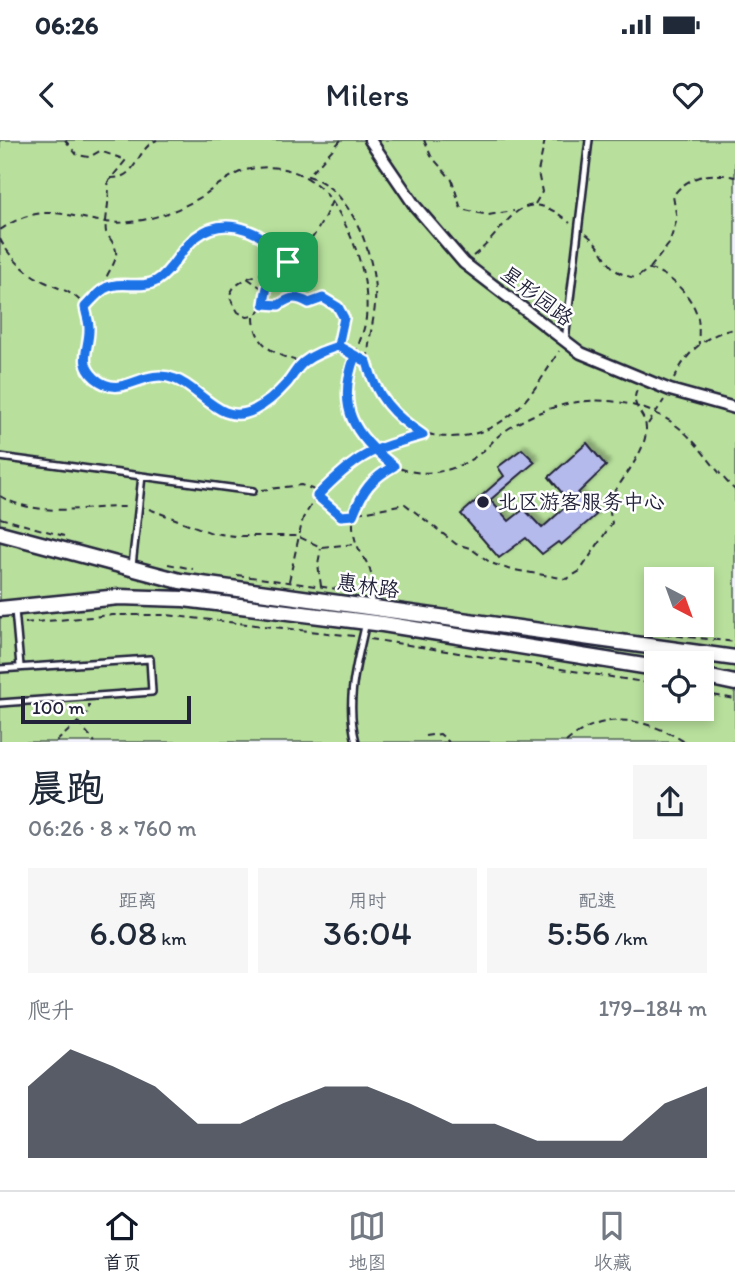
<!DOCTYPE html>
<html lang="zh">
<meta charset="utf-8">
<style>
:root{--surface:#fff;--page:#f6f6f7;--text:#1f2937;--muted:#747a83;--line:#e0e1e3;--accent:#111827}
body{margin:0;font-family:Itim,"LXGW WenKai TC",sans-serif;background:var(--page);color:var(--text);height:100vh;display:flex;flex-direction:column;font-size:26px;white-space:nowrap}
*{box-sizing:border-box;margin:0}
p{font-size:23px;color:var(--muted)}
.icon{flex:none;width:38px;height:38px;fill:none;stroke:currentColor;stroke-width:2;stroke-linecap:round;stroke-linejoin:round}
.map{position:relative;height:602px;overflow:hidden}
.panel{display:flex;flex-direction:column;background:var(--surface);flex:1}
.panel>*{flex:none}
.needle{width:46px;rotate:139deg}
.controls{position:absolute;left:644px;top:427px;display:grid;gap:14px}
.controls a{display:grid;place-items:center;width:70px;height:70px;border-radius:0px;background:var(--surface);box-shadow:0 4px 10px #0003;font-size:35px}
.scale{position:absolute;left:21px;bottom:18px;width:170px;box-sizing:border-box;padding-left:7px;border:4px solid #22223b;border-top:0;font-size:19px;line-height:24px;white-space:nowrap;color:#22223b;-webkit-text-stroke:5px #fff;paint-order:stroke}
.pin{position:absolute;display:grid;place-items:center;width:60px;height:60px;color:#fff;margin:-30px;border-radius:14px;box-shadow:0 4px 10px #0006}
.round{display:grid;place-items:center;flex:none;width:74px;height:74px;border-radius:0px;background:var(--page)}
.summary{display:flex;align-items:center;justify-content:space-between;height:119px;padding:0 28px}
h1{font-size:38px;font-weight:600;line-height:52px}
.stats{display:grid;grid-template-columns:repeat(3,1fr);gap:10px;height:119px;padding:7px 28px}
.stats div{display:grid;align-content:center;border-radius:0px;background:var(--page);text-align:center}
.stats b{font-size:35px;font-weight:600}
.stats small{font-size:19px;font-weight:400}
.stats p{font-size:19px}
.chart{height:196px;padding:14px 28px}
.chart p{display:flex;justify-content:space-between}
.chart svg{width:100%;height:126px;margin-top:7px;fill:var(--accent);opacity:.7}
.status{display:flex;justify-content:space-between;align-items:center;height:49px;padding:0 35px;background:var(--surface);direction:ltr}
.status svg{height:19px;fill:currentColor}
header{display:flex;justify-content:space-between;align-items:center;height:91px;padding:0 28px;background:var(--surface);font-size:32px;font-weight:600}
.tab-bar{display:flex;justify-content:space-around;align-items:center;height:98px;border-top:2px solid var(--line);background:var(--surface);font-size:19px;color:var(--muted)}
.tab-bar a{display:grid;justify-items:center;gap:4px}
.tab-bar .active{color:var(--accent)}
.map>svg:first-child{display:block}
.green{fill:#b8e09c;stroke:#6d816c;stroke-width:2;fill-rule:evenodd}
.building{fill:#b5baec;stroke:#22223b;stroke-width:2;filter:url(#shadow)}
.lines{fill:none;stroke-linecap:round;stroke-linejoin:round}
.service-casing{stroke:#22223b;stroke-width:10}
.minor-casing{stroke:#22223b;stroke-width:15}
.secondary-casing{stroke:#22223b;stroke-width:19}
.path{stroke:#22223b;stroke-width:2;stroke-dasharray:7 5;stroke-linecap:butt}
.service{stroke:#fff;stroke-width:5}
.minor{stroke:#fff;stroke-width:10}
.secondary{stroke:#fff;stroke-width:14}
.route-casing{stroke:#fff;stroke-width:14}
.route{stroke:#1a73e8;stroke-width:9}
.poi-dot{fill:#22223b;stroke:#fff;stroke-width:2.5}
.labels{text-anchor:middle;stroke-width:5;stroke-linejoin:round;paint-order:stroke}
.street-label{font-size:21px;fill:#22223b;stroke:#fff}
.poi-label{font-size:21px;fill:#22223b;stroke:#fff;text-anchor:start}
</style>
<div class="status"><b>06:26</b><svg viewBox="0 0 49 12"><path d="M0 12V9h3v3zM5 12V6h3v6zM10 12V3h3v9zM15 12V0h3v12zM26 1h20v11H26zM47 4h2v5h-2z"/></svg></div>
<header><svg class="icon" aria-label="back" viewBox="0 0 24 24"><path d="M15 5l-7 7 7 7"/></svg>Milers<svg class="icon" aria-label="heart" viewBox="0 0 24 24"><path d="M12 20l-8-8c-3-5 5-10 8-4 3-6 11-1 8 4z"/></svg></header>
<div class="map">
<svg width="735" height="602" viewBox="0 0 735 602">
<defs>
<filter id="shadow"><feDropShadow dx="4" dy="-4" stdDeviation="2" flood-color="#0004"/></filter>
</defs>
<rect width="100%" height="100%" fill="#f0f1fb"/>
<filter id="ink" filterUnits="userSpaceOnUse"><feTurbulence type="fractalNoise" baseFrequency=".0143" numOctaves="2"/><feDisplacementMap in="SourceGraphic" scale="14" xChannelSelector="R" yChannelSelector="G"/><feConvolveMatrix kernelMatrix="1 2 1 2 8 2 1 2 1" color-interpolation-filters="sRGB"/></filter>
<g filter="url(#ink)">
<!-- green -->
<path class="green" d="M0,0H735V602H0ZM656,439H702V485H656ZM656,523H702V569H656Z"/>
<!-- building -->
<path class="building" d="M587,303L606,326L578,353L596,375L561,405L558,402L542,414L526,398L499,418L461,374L504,336L498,327L522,309L535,322L490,360L509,381L524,369L542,388L570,363L549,337Z"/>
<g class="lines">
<!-- service casing -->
<g class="service-casing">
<path id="service" d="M565,201L589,0
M0,317L253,351
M132,426L142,336
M370,465L372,454
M15,470L20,526
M0,529L150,519L152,552L0,563
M356,602C345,560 357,523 366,482"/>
</g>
<!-- minor casing -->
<g class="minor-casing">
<path id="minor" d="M370,0L415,66L464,123L581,213L670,250L735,268"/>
</g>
<!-- secondary casing -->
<g class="secondary-casing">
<path id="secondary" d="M0,393L180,441L735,518
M0,469L119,457L184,459L383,484L656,528
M702,536L735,543"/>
</g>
<!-- path -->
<path class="path" d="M65,0L77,15L89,17L100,11L126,20L108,42C111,57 104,83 106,92C109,98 115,104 116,111C118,125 103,134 105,147
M341,0L308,36C353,49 378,121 375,165C373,190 363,215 371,239C393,302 467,315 515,271C533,254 546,232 559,211
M424,0L431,16L452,40L461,69L488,75L514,71
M110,38C139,39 134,10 157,0
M535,64L542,52L538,32L545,0
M0,90C54,52 83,91 137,81C160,77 181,69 201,57C215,48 229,35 246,30C280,21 314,34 333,63C354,96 370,139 366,178C363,200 351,218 347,239C342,272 363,312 394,326C424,340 459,331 483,311C490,305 495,298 502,293C548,261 604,249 657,274C693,290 708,324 735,350
M586,94C610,112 602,132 636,138L649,129C668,132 692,156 697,175C700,183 698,195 699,204
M0,99C9,117 27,134 45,142C59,149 72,151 82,163C98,184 75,211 88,230C110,263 130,236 155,234C159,234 166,236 170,237C200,245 219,288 255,270C266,264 279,252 287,242C293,236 297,227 304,222C314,214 326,210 338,206L366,221
M473,116C509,90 518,38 570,83
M650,128L669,104L677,79L673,56C687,36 711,31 735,37
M248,138L279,128
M263,149L247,138L234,147L229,156L238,172L247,177C270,174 260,151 270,138C277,129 287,124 295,117C313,102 323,81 332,61
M266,165C286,169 286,150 309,163L323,158L338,167L344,178L338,205
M85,166C96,156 105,145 121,143C132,143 142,147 154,142C167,136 174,121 183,110C218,71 259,84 288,122
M254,177C254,206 278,217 303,222
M674,239C686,213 705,194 735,189
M648,284L664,260
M261,350L301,345L312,349L341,376L405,364L456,404L470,408L491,423L508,429L567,439L580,431L612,383L608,363C619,341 647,313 646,288C645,271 628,267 638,248
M0,356C39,379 87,366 129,367
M149,369L212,393L235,396H297L321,407L357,404
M0,378L64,396
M168,424L193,429
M237,435L359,452
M289,441L303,378L317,356L346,327L372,309L422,295
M321,446L318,424L321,408
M372,446C372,424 365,423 357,405C344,371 364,343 393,327
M25,483L113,475H166L354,496
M653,493L735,502
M370,499L656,544
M702,553L735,559
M78,582L95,602
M425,596L440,594L449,602
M56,602L89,572V564
M566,602C603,569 646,578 685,602"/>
<!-- service -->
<use href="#service" class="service"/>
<!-- minor -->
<use href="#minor" class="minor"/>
<!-- secondary -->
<use href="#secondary" class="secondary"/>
</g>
</g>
<g class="lines" filter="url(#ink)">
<!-- route casing -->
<g class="route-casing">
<path id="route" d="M288,122C267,94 228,72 196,97C180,109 173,131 156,141C140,150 120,139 104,149C97,153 91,161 85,167C86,174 89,181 89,188C90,207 77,222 95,238C123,262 142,226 175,239C202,249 221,287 254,270C266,264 279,252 287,243C293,236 297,227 304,222C314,214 326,210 338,206L355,216C336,267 353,295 394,326C371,339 363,350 353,375L341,376L317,356C357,315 369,310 423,295C393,275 376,257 367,222L338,206L344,178L338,167L323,158L309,163C296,156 291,156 279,165L264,164C267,142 268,136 288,122"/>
</g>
<!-- route -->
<use href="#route" class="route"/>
</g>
<!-- markers -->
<circle class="poi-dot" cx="483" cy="362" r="7"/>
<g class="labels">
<!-- street labels -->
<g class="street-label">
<text transform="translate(537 156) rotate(37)" y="7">星形园路</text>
<text transform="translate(368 446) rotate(8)" y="7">惠林路</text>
</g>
<!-- poi labels -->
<g class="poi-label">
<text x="497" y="369">北区游客服务中心</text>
</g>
</g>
</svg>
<div class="controls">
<a><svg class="needle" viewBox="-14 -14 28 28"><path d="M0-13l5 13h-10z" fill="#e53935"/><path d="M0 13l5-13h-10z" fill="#747a83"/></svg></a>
<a><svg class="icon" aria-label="locate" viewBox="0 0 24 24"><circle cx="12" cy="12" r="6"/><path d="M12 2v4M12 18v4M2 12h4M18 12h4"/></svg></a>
</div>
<div class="scale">100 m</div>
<div class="pin" style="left:288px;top:122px;background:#1e9e55"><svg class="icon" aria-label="arrive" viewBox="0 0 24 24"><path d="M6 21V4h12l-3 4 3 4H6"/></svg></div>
</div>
<section class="panel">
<div class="summary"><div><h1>晨跑</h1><p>06:26 · 8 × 760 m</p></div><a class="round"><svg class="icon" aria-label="share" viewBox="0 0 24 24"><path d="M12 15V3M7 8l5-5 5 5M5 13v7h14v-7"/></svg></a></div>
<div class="stats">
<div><p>距离</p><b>6.08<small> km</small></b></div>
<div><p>用时</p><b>36:04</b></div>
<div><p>配速</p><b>5:56<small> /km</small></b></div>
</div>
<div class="chart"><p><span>爬升</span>179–184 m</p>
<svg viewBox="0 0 160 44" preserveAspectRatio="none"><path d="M0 44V19L10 6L20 12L30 19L40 32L50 32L60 25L70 19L80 19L90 25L100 32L110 32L120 38L130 38L140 38L150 25L160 19V44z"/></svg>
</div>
</section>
<nav class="tab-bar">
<a class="active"><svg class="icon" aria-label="home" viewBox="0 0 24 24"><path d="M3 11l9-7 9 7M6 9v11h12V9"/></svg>首页</a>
<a><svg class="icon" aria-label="map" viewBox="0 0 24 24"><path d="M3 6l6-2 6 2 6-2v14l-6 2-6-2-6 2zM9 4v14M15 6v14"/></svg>地图</a>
<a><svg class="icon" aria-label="saved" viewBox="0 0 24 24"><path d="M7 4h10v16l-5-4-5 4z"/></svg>收藏</a>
</nav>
